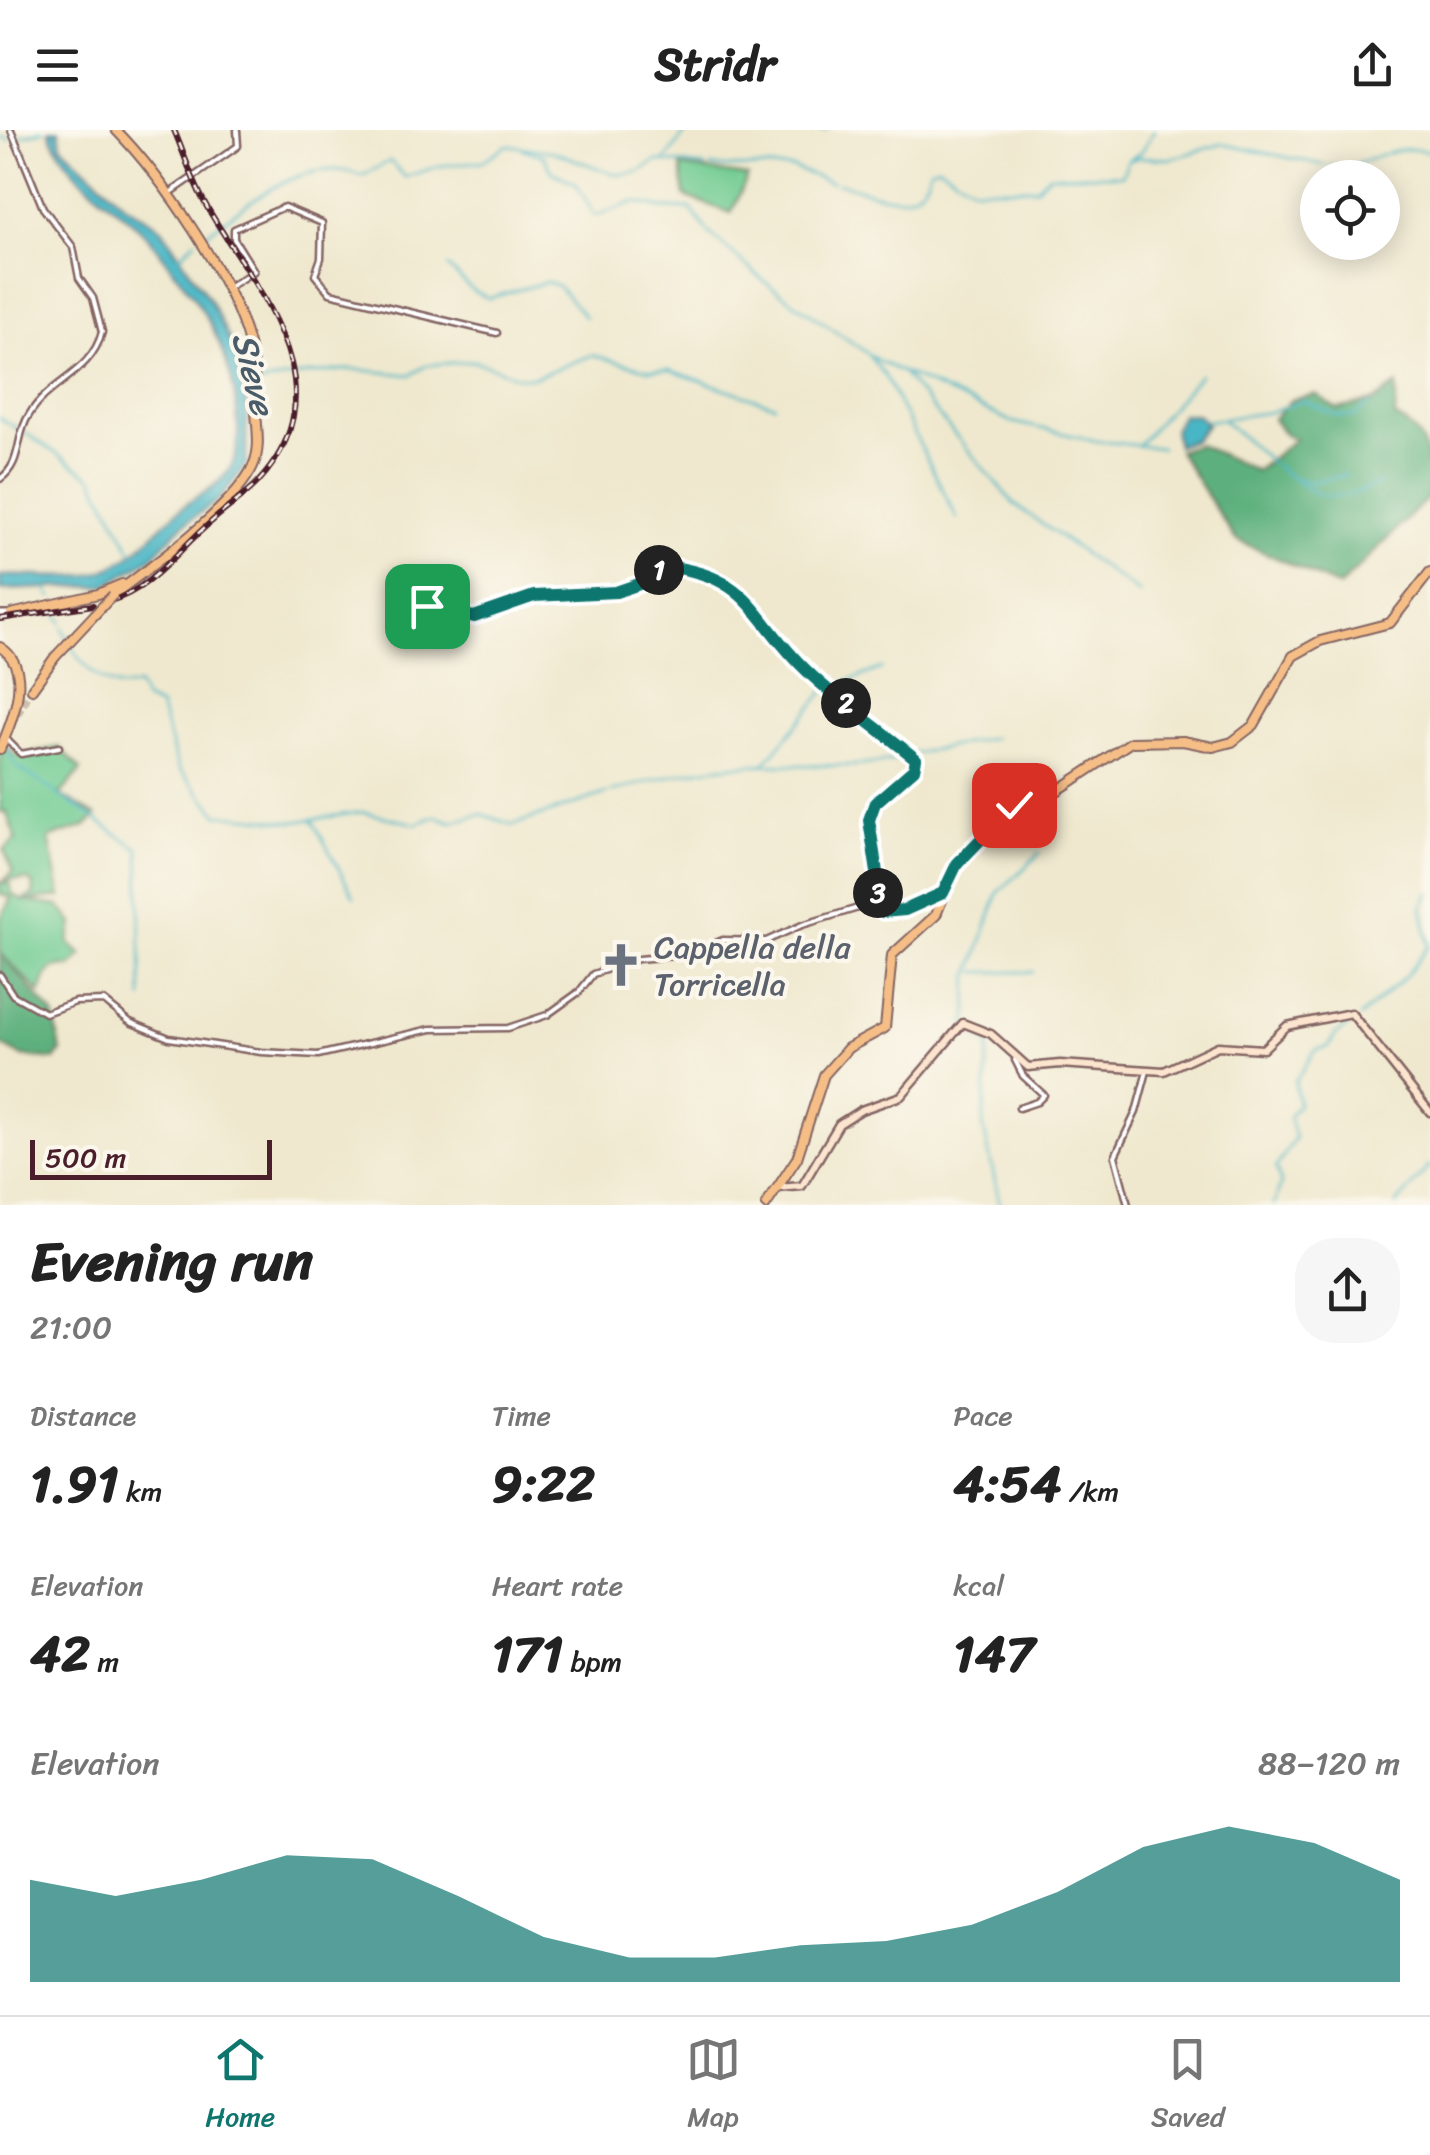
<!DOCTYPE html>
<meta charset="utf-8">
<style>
:root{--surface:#fff;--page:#f6f6f6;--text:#222;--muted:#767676;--line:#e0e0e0;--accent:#0f766e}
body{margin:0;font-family:Sriracha,sans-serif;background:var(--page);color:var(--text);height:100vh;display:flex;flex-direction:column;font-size:38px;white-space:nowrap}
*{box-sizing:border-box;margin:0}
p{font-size:32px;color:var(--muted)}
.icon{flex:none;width:55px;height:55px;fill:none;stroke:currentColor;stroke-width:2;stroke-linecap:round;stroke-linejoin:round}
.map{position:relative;height:1075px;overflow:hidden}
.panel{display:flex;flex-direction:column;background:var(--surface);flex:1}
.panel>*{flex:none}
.controls{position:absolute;left:1300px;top:30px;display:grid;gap:20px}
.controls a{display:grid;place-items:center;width:100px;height:100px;border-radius:50%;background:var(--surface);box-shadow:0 5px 25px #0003;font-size:50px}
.scale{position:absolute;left:30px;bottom:25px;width:242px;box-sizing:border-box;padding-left:10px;border:5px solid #4a1f2b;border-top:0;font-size:28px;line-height:35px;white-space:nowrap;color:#4a1f2b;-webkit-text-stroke:8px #fbf7ec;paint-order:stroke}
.pin{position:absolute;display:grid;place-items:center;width:85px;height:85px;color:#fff;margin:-42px;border-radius:20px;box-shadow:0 5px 15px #0006}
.km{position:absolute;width:50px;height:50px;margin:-25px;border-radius:50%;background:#222;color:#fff;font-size:28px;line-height:50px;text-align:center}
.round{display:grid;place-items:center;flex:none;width:105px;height:105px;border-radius:40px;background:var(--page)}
.overview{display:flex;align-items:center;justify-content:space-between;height:170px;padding:0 30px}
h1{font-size:55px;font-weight:700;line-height:75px}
.figures{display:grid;grid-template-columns:repeat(3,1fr);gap:15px;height:170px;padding:10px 30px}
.figures div{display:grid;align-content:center}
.figures b{font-size:50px;font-weight:700}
.figures small{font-size:28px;font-weight:400}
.figures p{font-size:28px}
.chart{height:280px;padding:20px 30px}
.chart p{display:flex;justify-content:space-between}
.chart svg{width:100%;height:180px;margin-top:10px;fill:var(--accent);opacity:.7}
header{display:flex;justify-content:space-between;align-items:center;height:130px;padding:0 30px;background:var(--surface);font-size:45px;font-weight:700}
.dock{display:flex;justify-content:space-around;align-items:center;height:140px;border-top:2px solid var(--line);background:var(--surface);font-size:28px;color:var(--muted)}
.dock a{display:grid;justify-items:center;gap:5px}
.dock .current{color:var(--accent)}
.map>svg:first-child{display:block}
.green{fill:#72cc93;stroke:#5e765f;stroke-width:2.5}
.forest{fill:#5db07d;stroke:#546854;stroke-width:2.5}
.water{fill:#49b6c5;stroke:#4a6a78;stroke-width:2.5}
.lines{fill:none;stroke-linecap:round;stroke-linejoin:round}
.stream{stroke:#49b6c5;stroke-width:2.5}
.primary-tunnel{stroke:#cec0ad;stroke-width:8;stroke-dasharray:8 4;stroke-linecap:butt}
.minor-casing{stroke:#846564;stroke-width:9}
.tertiary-casing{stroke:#846564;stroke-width:10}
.secondary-casing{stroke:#846564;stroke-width:11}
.primary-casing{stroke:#846564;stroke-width:12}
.minor{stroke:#fff;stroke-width:4}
.tertiary{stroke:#fff;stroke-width:5}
.secondary{stroke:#fbe5cf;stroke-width:6}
.primary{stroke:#f6be87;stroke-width:8}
.rail-casing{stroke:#4a1f2b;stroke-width:6}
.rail{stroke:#fbf7ec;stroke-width:2.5;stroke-dasharray:8;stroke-linecap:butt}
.primary-bridge-casing{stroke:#846564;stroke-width:12;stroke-linecap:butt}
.primary-bridge{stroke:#f6be87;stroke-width:8}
.route-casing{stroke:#fff;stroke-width:20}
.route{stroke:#0f766e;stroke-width:12}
.labels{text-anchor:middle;stroke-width:8;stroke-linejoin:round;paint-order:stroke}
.worship-label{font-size:32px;fill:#5b616d;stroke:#fbf7ec;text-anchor:start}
.water-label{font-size:35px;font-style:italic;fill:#4a5b69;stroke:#fbf7ec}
</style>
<header><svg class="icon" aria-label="menu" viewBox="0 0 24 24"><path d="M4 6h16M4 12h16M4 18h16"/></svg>Stridr<svg class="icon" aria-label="share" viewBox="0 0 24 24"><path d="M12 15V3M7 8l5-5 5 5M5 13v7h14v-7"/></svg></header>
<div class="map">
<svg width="1430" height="1075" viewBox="0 0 1430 1075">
<rect width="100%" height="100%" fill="#fbf7ec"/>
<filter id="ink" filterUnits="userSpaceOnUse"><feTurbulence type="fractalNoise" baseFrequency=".01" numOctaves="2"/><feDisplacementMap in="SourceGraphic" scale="20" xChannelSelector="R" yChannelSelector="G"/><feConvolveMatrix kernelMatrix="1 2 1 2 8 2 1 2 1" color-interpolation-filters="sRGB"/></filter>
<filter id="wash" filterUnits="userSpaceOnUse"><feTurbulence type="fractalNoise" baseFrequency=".0048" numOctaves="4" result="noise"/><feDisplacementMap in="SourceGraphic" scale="40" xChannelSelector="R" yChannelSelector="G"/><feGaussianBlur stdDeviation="2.25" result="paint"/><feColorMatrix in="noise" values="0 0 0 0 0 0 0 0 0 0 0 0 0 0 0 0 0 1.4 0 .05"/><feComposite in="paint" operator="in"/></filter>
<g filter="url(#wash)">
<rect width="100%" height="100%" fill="#efe8ce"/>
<!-- green -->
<path class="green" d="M681,37L748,46L731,83L685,66Z
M5,615L17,626L59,617L81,640L60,665L96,686L86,696L49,708L61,767L24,771L59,776L73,793L69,813L82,825L71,837C49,833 46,845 40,863L0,823V789L11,768L0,764V751L10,754L12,764L22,770L33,765L34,755L28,750H5L13,742L4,720L16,709L6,681L0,682V619Z"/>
<!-- forest -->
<path class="forest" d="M1397,255L1395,287C1429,304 1430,331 1430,366L1339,457L1235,409L1178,321L1198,314L1256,341L1295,309L1284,304L1273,289L1291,270L1316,264L1337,279L1374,271Z
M0,823L54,885L61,921L55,930L22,926L0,914Z"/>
<!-- water -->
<path class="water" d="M49,0H59L61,15L125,75L161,98L211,172L232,215L247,274L246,335L220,369L183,395L151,428L106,456L0,460V446C35,443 81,454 112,437C144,421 164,387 194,369C233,346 242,330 237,283C232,230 211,187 178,146C165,130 156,114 140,99C107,70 64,43 49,0Z
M1182,284L1198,285L1207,294L1194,310L1177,316L1174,300Z"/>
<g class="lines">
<!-- stream -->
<path class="stream" d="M819,0H827
M0,7L11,10
M19,7L44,0
M523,19L544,26L552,42L576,53L595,86L635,72L667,79L690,78L709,103L765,152L880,232L1012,292L1097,311L1161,318
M1129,30L1142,21L1154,0
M665,31L687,0
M1329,36C1367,40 1392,10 1430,22
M711,37L793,38L833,53
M838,53C871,60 919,88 930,39L938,36L974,58H1036L1049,45H1122L1128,31L1139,27L1170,29L1222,14L1324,35
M202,107C244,76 306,22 362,46L390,31L405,47L439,36L483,31L507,15L555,22L616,45L638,42L657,31L705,37
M176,130L195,111
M448,137L473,161L489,168L547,152L558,156L585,187
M870,227L885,246L957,388
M904,245L1014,374L1139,463
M295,246L350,239L411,245L427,235L474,231L520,247H535L592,225L649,240H669L774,275
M259,254L291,247
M0,288L20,300
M1223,290L1272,333
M1207,291L1270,282L1304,271L1335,285L1353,287L1370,274
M24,302L93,348L132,422
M1138,315L1200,245
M1276,336C1317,368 1327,376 1380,353
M1294,348L1311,352L1346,345
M46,459L52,467
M58,485L62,493
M63,498C73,527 105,567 138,555L145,570L160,577L178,638L218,684L293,692L362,682L412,693
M831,558L882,538
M5,616L16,636L139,719L142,868
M912,624L993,608
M765,633L825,561
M612,662C657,649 700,636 747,635C800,632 857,643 908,626
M312,689L354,767
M416,694L436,686L451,692L481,684L513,695L607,663
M976,842H1033
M1360,887L1405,847L1429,816L1422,777L1430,763
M967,895L969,849L998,763L1039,724
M973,900L989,915L983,995L1000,1075
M1274,1075L1281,1053L1276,1038L1295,1008L1289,986L1298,974L1295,951L1316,920L1329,917L1335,905L1353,892
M1396,1075L1430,1036"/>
</g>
</g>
<g filter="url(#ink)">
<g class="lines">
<!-- primary-tunnel -->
<path class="primary-tunnel" d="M11,595L32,559"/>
<!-- minor casing -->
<g class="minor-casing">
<path id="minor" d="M170,63L238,16L237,0
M229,157L254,141L234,109V99L284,77L322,93L321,128L315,145L330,163L497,203
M0,349C23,333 15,306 29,285C50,250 91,244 102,202L93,168L79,148L73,117L43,78L11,0
M427,475L475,487L533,466L616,462L645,452L663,436L699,440L739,462L807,542L915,629L910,645L871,681L880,779L894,783L943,762
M6,609L21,624L59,617
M0,845L13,865L45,883L75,872L104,871L130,892L169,908L261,922L318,925L431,899L508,898L547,885L579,862L593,844L638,829L686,825L723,810L766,811L802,795L878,772
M1015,930L1023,946L1044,965L1037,972L1019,978
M1128,1075L1115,1026L1136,982L1147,941"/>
</g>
<!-- tertiary casing -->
<g class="tertiary-casing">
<path id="tertiary" d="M0,484H11"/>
</g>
<!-- secondary casing -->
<g class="secondary-casing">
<path id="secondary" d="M777,1058L802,1056L839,994L861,980L901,966L963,893L991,904L1028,937L1060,934L1164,941L1218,916L1263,919L1287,896L1351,883L1430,982"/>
</g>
<!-- primary casing -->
<g class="primary-casing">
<path id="primary" d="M113,465C150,438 235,376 253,336C261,319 257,300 256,282C255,260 255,236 249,214C233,150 162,47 116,0
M11,484L98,464L122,454
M0,517C34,538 13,590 0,619
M32,559L55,527
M766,1075L797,1028L824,945L848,918L885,898L892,825L936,785L957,734L1014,675L1057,661L1131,612L1183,611L1213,617L1232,612L1254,595L1293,526L1320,511L1390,493L1430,442"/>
</g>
<!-- minor -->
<use href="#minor" class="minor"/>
<!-- tertiary -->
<use href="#tertiary" class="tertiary"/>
<!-- secondary -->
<use href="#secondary" class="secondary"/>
<!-- primary -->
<use href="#primary" class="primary"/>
<!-- rail casing -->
<g class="rail-casing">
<path id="rail" d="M110,471C153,459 178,419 211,392C226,378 244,367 258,352C346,257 256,161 207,77C193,53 185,26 174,0
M0,489L93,475"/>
</g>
<!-- rail -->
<use href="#rail" class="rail"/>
<!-- primary-bridge casing -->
<g class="primary-bridge-casing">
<path id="primary-bridge" d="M55,527L113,465"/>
</g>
<!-- primary-bridge -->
<use href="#primary-bridge" class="primary-bridge"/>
</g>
</g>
<g class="lines" filter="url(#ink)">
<!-- route casing -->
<g class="route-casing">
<path id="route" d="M427,476L474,487L534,466L616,462L645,452L663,436C752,445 751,488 807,541C840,573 880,599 916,629L914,639L875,673L869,690L883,782L905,780L943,763L957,734L1014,675"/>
</g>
<!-- route -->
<use href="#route" class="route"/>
</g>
<!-- icons -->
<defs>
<g id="church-bare" transform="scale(3.45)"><path d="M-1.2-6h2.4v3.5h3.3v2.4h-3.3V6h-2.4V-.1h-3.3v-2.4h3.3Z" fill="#6b7280" stroke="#fbf7ec" stroke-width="2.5" paint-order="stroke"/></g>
</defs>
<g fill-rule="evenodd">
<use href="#church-bare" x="621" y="835"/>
</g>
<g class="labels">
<!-- worship labels -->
<g class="worship-label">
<text x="654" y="828">Cappella della<tspan x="654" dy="37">Torricella</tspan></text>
</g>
<!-- water labels -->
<g class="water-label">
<text transform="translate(254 243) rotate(76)" y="12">Sieve</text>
</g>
</g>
</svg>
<div class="controls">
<a><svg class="icon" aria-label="locate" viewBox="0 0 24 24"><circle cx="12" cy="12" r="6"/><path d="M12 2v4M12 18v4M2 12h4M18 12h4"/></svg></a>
</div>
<div class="scale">500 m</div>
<div class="pin" style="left:427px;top:476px;background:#1e9e55"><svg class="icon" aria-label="arrive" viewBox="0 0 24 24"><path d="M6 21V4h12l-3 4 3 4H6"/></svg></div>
<div class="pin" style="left:1014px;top:675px;background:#d93025"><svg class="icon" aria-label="check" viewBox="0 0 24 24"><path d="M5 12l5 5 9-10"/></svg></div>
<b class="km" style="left:659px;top:440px">1</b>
<b class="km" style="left:846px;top:573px">2</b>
<b class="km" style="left:878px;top:763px">3</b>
</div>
<section class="panel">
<div class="overview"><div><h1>Evening run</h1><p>21:00</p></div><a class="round"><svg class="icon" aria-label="share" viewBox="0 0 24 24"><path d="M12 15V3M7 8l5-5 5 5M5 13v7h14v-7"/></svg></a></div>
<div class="figures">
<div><p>Distance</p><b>1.91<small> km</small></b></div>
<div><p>Time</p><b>9:22</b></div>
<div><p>Pace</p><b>4:54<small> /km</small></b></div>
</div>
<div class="figures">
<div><p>Elevation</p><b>42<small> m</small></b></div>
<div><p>Heart rate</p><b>171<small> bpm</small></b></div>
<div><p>kcal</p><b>147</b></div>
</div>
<div class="chart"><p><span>Elevation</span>88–120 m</p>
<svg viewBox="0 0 160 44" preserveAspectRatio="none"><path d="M0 44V19L10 23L20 19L30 13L40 14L50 23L60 33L70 38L80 38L90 35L100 34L110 30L120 22L130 11L140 6L150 10L160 19V44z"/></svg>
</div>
</section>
<nav class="dock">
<a class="current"><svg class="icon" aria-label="home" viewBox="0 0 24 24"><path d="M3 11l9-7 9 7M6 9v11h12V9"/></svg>Home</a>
<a><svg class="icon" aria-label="map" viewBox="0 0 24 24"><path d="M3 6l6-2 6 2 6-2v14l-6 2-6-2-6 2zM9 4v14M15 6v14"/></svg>Map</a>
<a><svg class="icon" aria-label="saved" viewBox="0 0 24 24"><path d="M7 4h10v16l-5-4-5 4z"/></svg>Saved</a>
</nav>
